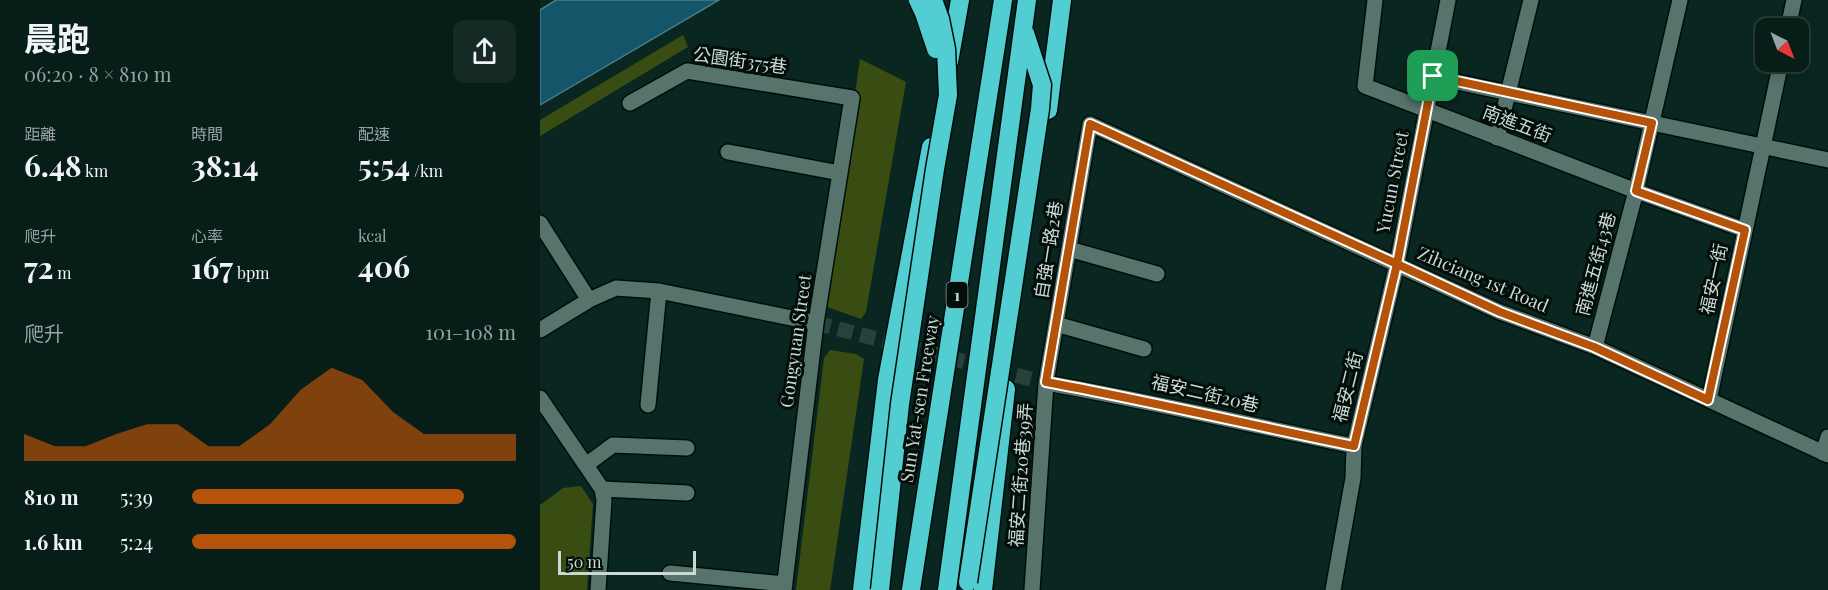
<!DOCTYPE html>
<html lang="zh-TW">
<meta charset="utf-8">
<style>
:root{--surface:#071d18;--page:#152a25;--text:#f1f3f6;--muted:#98a2a2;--line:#283b37;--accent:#b45309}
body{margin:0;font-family:"Playfair Display","Noto Sans TC",serif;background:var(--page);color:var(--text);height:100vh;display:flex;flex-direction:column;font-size:22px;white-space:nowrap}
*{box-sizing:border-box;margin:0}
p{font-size:20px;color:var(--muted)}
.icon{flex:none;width:33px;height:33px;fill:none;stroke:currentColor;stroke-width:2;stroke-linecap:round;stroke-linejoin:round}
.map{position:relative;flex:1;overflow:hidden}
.details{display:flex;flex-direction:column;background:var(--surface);width:540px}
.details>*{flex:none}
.needle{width:39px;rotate:138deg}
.controls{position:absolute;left:1215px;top:18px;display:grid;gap:12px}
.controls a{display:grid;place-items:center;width:54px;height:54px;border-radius:12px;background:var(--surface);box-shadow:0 3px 15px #0003,0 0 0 2px var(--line);font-size:30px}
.scale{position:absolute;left:18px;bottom:15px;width:138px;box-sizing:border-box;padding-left:6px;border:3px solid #c9d9d4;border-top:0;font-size:16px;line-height:21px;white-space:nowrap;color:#c9d9d4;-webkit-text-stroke:4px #030d0a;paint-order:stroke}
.pin{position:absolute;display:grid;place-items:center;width:51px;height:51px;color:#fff;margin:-26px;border-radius:12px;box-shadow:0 3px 9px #0006}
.round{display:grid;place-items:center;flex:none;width:63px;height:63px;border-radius:12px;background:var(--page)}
.headline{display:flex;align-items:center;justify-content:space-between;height:102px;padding:0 24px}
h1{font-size:33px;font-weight:700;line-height:45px}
.stats{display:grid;grid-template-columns:repeat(3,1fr);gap:9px;height:102px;padding:6px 24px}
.stats div{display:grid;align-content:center}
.stats b{font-size:30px;font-weight:700}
.stats small{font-size:16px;font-weight:400}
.stats p{font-size:16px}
.chart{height:168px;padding:12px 24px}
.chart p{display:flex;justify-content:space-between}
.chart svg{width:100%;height:108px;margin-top:6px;fill:var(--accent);opacity:.7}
ul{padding:0 24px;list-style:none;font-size:20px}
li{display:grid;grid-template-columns:96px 72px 1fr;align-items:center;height:45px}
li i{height:15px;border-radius:8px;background:var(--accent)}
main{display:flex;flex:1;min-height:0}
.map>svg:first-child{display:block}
.green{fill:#394d12}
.water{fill:#155569;stroke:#4b7d89;stroke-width:1.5}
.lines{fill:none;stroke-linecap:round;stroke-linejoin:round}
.minor-tunnel{stroke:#26423b;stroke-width:15;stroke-dasharray:15 8;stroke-linecap:butt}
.minor-casing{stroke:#000e0a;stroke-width:18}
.motorway-casing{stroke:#000e0a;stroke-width:21}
.minor{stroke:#56746c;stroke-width:15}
.motorway{stroke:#52cdd2;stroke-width:18}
.motorway-bridge-casing{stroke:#000e0a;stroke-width:21;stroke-linecap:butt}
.motorway-bridge{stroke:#52cdd2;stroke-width:18}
.route-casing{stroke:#fff;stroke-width:12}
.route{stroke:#b45309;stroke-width:8}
.labels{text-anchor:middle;stroke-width:6;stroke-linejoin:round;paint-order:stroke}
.shield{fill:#030d0a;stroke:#8e9c97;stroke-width:1.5}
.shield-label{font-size:16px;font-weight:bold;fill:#c9d9d4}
.street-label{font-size:18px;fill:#c9d9d4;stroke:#030d0a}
</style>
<main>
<section class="details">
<div class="headline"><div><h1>晨跑</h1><p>06:20 · 8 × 810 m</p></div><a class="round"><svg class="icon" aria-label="share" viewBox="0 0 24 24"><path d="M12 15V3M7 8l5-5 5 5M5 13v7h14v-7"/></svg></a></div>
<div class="stats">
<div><p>距離</p><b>6.48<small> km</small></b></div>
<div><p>時間</p><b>38:14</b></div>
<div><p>配速</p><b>5:54<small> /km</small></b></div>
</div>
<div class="stats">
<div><p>爬升</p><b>72<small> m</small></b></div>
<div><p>心率</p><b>167<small> bpm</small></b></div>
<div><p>kcal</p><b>406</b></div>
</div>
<div class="chart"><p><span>爬升</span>101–108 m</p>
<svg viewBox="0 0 160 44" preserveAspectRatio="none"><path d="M0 44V33L10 38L20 38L30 33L40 29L50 29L60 38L70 38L80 29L90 15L100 6L110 11L120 24L130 33L140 33L150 33L160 33V44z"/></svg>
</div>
<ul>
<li><b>810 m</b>5:39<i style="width:84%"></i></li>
<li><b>1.6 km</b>5:24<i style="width:100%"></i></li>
</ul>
</section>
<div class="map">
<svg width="1288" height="590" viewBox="0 0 1288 590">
<rect width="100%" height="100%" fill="#092720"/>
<!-- green -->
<path class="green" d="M143,35L148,47L0,136V120Z
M320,59L366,82L326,312L321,319L287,307L285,299Z
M290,350L316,354L324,359L290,590H256L284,358Z
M41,486L53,504L47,590H0V505L23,488Z"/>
<!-- water -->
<path class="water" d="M16,0H179L0,105V10Z"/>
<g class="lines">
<!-- minor-tunnel -->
<path class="minor-tunnel" d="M276,323L506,383"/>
<!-- minor casing -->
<g class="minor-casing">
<path id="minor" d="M835,0L825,86L1096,191L1205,230
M1248,28L1254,0
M893,77L1288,160
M90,103L147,71L312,98L276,323L244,590
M957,138L991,0
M188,152L300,173
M0,223L49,300
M529,249L617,274
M516,324L604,349
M0,330L49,300L76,288L119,291L276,323
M1055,347L1096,191L1140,0
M506,383C609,401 711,425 814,446
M0,398L62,489L64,500L58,590
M1169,400L1241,62
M108,405L119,291
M1283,453L1288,437
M46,465L73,445L147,448
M62,489L147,493
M130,573L245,584
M492,590L506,383L550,124L960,312L1055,347L1288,455
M793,590L813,478L814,446L857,264L908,0"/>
</g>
<!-- motorway casing -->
<g class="motorway-casing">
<path id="motorway" d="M409,62L420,0
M508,110L522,0
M322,590L347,380L391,147
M443,590L466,389"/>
</g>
<!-- minor -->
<use href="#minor" class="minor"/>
<!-- motorway -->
<use href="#motorway" class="motorway"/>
<!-- motorway-bridge casing -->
<g class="motorway-bridge-casing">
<path id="motorway-bridge" d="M378,0L384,13L396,49
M428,582L500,109L502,85L485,33
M340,590L360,404L395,169L408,95L406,49L400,19L393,0
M371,590L463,0
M407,590L487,0"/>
</g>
<!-- motorway-bridge -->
<use href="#motorway-bridge" class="motorway-bridge"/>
</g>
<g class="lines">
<!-- route casing -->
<g class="route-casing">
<path id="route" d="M893,76L857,264L550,124L506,382C609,401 711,425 814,446L857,264L960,312L1054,347L1168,400L1205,230L1096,191L1112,123L893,76"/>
</g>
<!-- route -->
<use href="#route" class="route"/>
</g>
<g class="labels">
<!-- shield labels -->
<rect class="shield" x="406.5" y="282" width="21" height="26" rx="4.5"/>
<g class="shield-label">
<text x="417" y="301">1</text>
</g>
<!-- street labels -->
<g class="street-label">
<text transform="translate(200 61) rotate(8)" y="6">公園街375巷</text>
<text transform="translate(977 124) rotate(21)" y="6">南進五街</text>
<text transform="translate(853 182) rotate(-79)" y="6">Yucun Street</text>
<text transform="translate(509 250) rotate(-81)" y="6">自強一路2巷</text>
<text transform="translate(1056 264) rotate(-75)" y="6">南進五街43巷</text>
<text transform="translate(1174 279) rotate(-78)" y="6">福安一街</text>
<text transform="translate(943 280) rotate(23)" y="6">Zihciang 1st Road</text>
<text transform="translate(256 341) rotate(-82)" y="6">Gongyuan Street</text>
<text transform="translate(808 387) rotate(-76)" y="6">福安二街</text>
<text transform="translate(665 394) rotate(13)" y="6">福安二街20巷</text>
<text transform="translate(380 399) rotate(-81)" y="6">Sun Yat-sen Freeway</text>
<text transform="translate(481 475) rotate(-86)" y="6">福安二街20巷39弄</text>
</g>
</g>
</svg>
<div class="controls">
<a><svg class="needle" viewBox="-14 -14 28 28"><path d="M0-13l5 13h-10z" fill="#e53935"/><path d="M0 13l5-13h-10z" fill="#98a2a2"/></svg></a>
</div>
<div class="scale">50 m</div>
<div class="pin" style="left:893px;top:76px;background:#1e9e55"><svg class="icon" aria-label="arrive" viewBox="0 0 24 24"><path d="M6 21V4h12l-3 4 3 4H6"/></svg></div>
</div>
</main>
